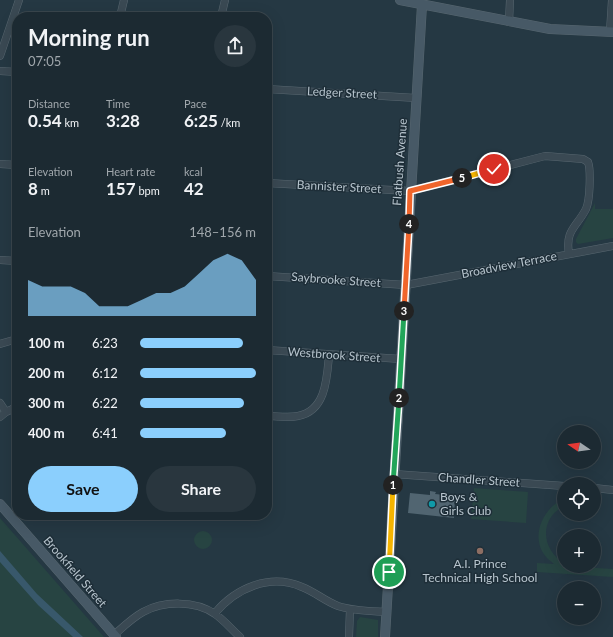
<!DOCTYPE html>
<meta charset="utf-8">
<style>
:root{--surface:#1c2a32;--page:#29363e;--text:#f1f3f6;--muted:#a0a7ac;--line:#3a464d;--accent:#8bcffd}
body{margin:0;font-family:Lato,sans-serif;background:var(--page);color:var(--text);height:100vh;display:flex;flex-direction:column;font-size:15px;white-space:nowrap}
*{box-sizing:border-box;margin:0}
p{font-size:13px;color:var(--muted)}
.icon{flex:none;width:22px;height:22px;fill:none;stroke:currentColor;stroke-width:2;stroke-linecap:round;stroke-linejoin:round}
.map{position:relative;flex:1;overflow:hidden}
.drawer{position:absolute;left:12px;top:12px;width:260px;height:508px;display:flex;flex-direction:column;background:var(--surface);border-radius:16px;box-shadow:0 4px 16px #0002,0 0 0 1px var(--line)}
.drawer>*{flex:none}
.needle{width:26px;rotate:283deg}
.buttons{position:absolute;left:557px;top:425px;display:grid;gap:8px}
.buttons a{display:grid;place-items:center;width:44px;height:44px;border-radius:50%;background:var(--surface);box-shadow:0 4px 16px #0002,0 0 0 1px var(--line);font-size:20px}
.pin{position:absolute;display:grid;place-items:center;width:34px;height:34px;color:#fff;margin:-17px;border:2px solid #fff;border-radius:50%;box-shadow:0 1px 4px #0007}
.km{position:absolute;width:20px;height:20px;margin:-10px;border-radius:50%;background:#222;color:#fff;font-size:11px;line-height:20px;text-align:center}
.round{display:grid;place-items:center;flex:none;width:42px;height:42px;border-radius:21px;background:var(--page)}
.summary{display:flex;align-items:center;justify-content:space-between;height:68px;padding:0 16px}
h1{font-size:22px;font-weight:700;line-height:30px}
.metrics{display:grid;grid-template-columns:repeat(3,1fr);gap:6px;height:68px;padding:4px 16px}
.metrics div{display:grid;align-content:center}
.metrics b{font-size:17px;font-weight:700}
.metrics small{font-size:11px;font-weight:400}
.metrics p{font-size:11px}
.chart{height:112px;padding:8px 16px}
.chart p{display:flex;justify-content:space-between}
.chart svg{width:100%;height:72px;margin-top:4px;fill:var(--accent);opacity:.7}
.button{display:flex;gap:8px;margin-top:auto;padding:8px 16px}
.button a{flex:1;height:46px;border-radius:24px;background:var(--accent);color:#111;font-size:16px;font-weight:700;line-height:46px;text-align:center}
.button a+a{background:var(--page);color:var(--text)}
ul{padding:0 16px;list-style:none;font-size:13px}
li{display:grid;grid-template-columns:64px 48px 1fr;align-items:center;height:30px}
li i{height:10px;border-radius:5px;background:var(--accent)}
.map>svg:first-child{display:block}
.green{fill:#274442}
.water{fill:#38586b}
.building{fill:#516571}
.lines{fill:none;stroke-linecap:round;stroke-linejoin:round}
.street-casing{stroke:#586770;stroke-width:8}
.secondary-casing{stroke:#586770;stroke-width:10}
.street{stroke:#3a4953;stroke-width:7}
.secondary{stroke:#475966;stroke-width:9}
.split-1-casing{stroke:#fff;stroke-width:8}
.split-2-casing{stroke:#fff;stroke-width:8}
.split-3-casing{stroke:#fff;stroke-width:8}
.split-4-casing{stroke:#fff;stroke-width:8}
.split-5-casing{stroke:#fff;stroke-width:8}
.split-6-casing{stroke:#fff;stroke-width:8}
.split-1{stroke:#f5b400;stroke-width:5}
.split-2{stroke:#22a559;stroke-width:5}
.split-3{stroke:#22a559;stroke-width:5}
.split-4{stroke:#f0652b;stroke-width:5}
.split-5{stroke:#f0652b;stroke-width:5}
.split-6{stroke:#f5b400;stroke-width:5}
.culture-dot{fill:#0f9aa8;stroke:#1e2e38;stroke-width:1.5}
.education-dot{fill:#8d6e63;stroke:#1e2e38;stroke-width:1.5}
.labels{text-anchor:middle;stroke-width:3;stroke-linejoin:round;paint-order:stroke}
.street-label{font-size:12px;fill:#b7c4cd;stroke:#1e2e38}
.poi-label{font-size:12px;fill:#b7c4cd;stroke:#1e2e38;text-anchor:start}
</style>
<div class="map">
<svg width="613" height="637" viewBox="0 0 613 637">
<rect width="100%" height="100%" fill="#253843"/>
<!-- green -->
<path class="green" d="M595,203V209H613V238L578,244L576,242V239Z
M474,488L528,492L526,523L471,519Z
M564,499V506C539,519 541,549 564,563V566L613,569V577L537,572V563L554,564C552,562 549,560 547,558C529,539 542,508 564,499Z
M0,518L104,637H0Z
M194 540a9 9 0 1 1 18 0a9 9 0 1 1-18 0Z
M360,617L378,620V637H356L357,621Z"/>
<!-- water -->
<path class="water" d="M0,551L37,594L83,637H73L38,605L0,562Z"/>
<!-- building -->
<path class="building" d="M430,491L436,492L435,494L455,496L454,518L408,513L410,493L430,495Z"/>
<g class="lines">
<!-- street casing -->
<g class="street-casing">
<path id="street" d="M120,17L124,0
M221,17L225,0
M509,22L510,0
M610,32L612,0
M0,56L19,0
M0,71L17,72
M267,89L416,98
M0,164L17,165
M267,183L410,191L545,156L583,159L588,162C591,170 590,200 586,209C576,228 565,230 569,254
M0,260L17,261
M267,276L406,285L613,246
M0,344L17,339
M267,350L401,359
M0,403L6,412
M267,416C277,416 288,418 298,416C326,411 327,378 329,355
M0,417L6,412L17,407
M394,474L564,486
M594,488L613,490
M215,613C236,588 270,573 302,587C315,592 325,601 338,606C353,611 370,611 386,612
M114,635C123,627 132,618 143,612C163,601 195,600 215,614C224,620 232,630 240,637
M349,637L350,609"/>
</g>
<!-- secondary casing -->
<g class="secondary-casing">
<path id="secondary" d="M400,0L550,29L613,32
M0,504L116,637
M385,637L422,5"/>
</g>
<!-- street -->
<use href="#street" class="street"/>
<!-- secondary -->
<use href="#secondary" class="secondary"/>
</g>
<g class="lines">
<!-- split-1 casing -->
<g class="split-1-casing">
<path id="split-1" d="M389,572L393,485"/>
</g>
<!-- split-2 casing -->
<g class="split-2-casing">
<path id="split-2" d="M393,485L399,398"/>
</g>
<!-- split-3 casing -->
<g class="split-3-casing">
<path id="split-3" d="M399,398L404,311"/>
</g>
<!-- split-4 casing -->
<g class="split-4-casing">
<path id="split-4" d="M404,311L409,224"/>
</g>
<!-- split-5 casing -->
<g class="split-5-casing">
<path id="split-5" d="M409,224L410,191L462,178"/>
</g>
<!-- split-6 casing -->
<g class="split-6-casing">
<path id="split-6" d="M462,178L494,169"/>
</g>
<!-- split-1 -->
<use href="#split-1" class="split-1"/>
<!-- split-2 -->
<use href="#split-2" class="split-2"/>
<!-- split-3 -->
<use href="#split-3" class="split-3"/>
<!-- split-4 -->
<use href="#split-4" class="split-4"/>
<!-- split-5 -->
<use href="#split-5" class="split-5"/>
<!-- split-6 -->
<use href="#split-6" class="split-6"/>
</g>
<!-- markers -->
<circle class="culture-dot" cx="432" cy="504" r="4"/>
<circle class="education-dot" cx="480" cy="551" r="4"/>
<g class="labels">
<!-- street labels -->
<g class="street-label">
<text transform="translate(342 93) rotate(3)" y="4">Ledger Street</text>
<text transform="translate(400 162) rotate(-86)" y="4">Flatbush Avenue</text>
<text transform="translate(339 187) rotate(3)" y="4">Bannister Street</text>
<text transform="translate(509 265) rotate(-11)" y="4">Broadview Terrace</text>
<text transform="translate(336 280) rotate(4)" y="4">Saybrooke Street</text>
<text transform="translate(334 355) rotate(4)" y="4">Westbrook Street</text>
<text transform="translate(479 480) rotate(4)" y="4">Chandler Street</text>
<text transform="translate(75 572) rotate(49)" y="4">Brookfield Street</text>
</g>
<!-- poi labels -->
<g class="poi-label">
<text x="440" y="501">Boys &amp;<tspan x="440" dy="14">Girls Club</tspan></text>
<text x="480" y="568" text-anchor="middle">A.I. Prince<tspan x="480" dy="14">Technical High School</tspan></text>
</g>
</g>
</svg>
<div class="buttons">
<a><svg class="needle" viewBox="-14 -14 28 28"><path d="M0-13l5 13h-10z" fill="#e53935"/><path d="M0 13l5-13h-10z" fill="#a0a7ac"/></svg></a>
<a><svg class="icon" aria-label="locate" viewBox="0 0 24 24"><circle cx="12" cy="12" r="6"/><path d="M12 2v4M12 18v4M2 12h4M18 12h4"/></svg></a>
<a>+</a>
<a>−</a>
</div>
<div class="pin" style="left:389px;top:572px;background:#1e9e55"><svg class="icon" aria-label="arrive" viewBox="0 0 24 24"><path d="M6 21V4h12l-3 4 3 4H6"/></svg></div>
<div class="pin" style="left:494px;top:169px;background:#d93025"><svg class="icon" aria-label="check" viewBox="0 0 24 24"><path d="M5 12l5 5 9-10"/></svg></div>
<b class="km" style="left:393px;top:485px">1</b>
<b class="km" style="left:399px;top:398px">2</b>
<b class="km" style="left:404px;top:311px">3</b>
<b class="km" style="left:409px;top:224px">4</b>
<b class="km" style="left:462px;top:178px">5</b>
<section class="drawer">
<div class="summary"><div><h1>Morning run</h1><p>07:05</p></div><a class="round"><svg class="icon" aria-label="share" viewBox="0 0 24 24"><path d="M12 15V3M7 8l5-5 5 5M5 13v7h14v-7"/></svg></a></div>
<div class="metrics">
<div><p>Distance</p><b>0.54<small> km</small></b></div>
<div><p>Time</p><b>3:28</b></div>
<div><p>Pace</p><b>6:25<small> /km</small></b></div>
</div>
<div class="metrics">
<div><p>Elevation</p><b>8<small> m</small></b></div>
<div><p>Heart rate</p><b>157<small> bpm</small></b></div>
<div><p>kcal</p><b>42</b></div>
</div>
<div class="chart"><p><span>Elevation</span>148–156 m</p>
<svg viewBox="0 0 160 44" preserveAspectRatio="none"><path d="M0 44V22L10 26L20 26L30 26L40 30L50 38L60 38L70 38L80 34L90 30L100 30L110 26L120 18L130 10L140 6L150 10L160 22V44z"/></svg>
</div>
<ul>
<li><b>100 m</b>6:23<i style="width:89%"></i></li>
<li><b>200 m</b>6:12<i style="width:100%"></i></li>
<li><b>300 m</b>6:22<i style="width:90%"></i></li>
<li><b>400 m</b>6:41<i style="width:74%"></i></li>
</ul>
<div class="button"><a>Save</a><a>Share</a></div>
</section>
</div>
